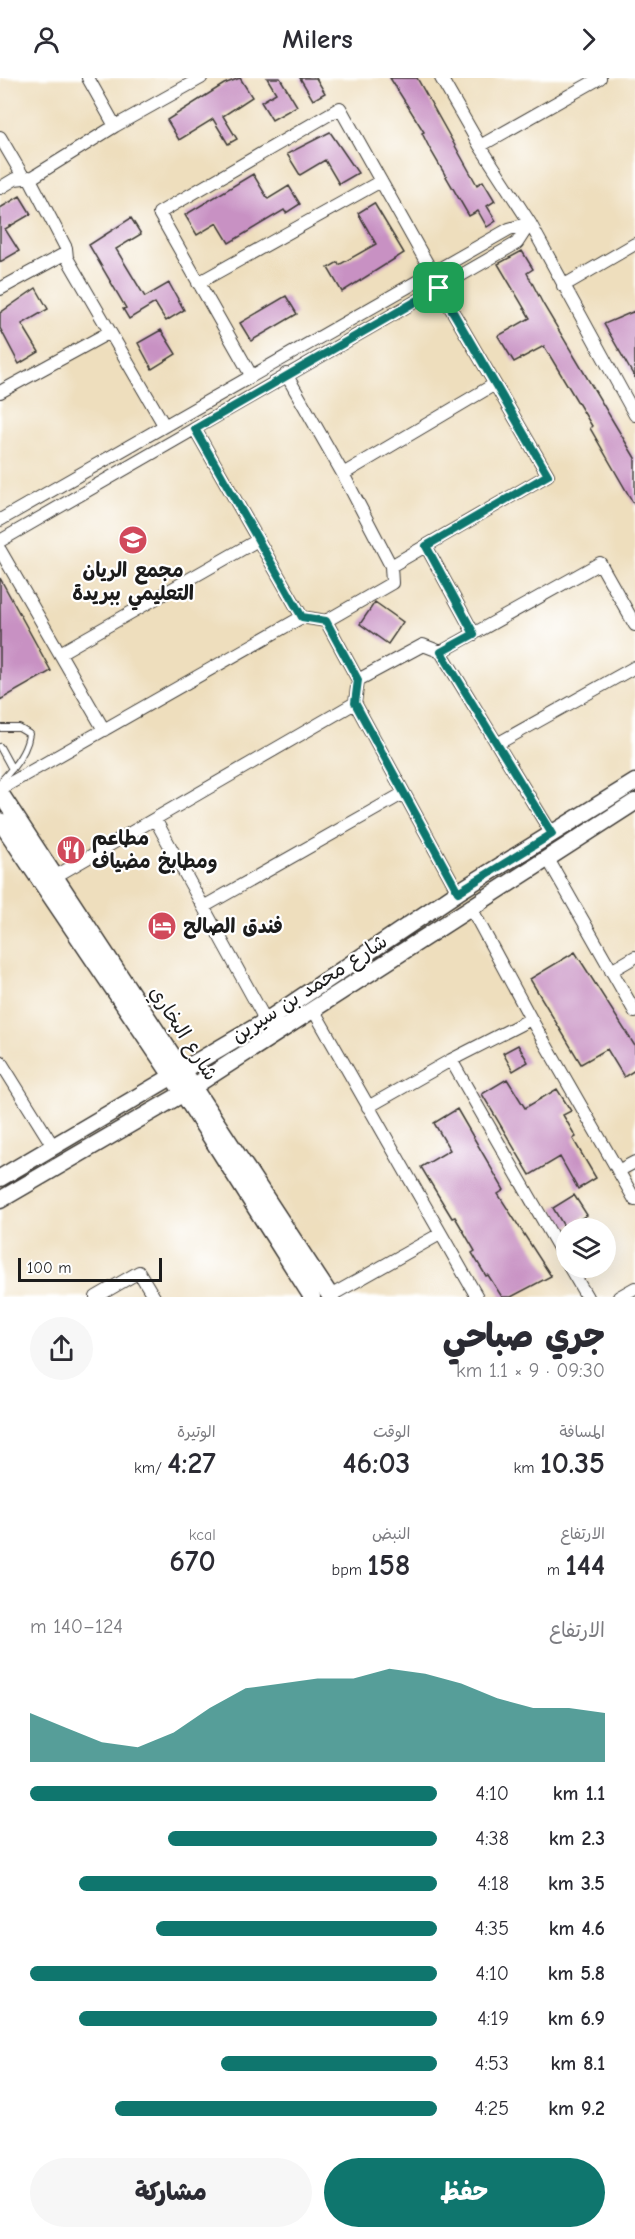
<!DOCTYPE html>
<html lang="ar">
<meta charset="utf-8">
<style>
:root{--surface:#fff;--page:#f7f7f7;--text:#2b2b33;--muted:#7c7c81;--accent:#0f766e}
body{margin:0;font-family:"Comic Neue","Playpen Sans Arabic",sans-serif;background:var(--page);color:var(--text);direction:rtl;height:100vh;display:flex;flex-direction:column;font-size:22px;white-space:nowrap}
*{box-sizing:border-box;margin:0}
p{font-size:20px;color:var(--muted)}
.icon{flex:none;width:33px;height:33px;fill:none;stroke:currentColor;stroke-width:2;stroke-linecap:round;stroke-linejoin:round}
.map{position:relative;height:1219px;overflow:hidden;direction:ltr}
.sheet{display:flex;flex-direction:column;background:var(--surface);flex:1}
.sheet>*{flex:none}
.controls{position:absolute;left:556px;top:1140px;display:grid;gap:12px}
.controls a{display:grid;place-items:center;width:60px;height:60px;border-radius:50%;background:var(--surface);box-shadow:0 6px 24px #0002;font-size:30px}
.scale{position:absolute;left:18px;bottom:15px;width:144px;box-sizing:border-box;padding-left:6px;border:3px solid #1c1c1c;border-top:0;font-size:16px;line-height:21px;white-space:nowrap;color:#1c1c1c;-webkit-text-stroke:4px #fff;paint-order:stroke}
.pin{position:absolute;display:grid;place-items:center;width:51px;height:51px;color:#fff;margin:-26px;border-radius:12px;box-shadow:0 3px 9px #0006}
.round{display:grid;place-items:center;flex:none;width:63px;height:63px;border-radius:32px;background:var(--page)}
.summary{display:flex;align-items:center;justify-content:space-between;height:102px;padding:0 30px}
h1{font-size:33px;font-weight:800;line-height:45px}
.metrics{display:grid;grid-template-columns:repeat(3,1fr);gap:9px;height:102px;padding:6px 30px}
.metrics div{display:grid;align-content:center}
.metrics b{font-size:30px;font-weight:800}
.metrics small{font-size:16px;font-weight:400}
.metrics p{font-size:16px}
.chart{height:168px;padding:12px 30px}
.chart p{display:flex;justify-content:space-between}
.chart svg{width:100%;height:108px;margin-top:6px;fill:var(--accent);opacity:.7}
.primary-button{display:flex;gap:12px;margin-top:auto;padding:12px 30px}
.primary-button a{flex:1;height:69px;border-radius:36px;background:var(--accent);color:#fff;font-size:24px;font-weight:800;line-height:69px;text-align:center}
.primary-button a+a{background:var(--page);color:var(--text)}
ul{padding:0 30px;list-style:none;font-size:20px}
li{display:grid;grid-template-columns:96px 72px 1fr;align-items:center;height:45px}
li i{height:15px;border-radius:8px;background:var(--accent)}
header{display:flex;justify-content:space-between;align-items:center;height:78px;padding:0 30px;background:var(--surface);font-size:27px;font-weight:800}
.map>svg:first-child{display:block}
.building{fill:#c891c3}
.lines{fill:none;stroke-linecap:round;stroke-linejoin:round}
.lane-casing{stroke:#3c3934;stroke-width:8}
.street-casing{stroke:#3c3934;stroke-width:14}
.secondary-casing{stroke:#3c3934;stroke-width:19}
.lane{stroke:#fff;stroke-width:6}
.street{stroke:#fff;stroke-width:12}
.secondary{stroke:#fff;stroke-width:16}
.route-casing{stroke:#fff;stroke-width:12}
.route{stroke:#0f766e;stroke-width:8}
.labels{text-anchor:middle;stroke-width:4.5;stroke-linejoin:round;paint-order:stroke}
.poi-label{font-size:20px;font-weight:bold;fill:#1c1c1c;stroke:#fff;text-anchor:start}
.street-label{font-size:20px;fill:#1c1c1c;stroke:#fff}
</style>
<header><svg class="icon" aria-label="forward" viewBox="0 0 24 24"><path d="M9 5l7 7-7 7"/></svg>Milers<svg class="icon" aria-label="person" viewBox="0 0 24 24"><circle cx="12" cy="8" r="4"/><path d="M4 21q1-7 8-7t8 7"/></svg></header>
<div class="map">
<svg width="635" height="1219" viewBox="0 0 635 1219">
<rect width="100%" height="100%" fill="#fff"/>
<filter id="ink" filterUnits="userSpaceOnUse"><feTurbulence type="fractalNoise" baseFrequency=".0167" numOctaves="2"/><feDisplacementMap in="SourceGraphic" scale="12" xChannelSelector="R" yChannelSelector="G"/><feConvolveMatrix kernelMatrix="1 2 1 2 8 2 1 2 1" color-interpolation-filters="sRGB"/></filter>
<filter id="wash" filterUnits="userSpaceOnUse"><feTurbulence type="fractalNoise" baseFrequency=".008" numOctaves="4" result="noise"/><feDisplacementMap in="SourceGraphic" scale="24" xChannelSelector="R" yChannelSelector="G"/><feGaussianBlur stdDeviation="1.35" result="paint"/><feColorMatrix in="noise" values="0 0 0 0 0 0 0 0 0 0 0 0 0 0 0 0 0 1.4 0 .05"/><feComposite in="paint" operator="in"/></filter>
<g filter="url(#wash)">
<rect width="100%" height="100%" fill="#eedebd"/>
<g id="blocks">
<!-- building -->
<path class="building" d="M240,0L252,19L223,38L237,61L228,66L213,41L179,62L167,42L224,6Z
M267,0H280L297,28L272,42L261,24L276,15Z
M300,0H316L325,15L313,22Z
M390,0H417L477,107L483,103L495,123L487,128L496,143L487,149L478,133L469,138L430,71L422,55L424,54Z
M330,54L358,95L339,106L325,82L300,97L287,76Z
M253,96L268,121L289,108L300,126L286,135L284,132L229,165L217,145L197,157L185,137Z
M20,118L31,136L5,151L19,173L0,184V130Z
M374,125L404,175L342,214L328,190L338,184L339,187L376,166L358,135Z
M131,140L141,156L116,171L145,219L169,205L184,232L166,243L155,225L129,241L123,231L126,230L89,167Z
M522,173L533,191L527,195L543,226L635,380V428L590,350L592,348L544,268L514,284L498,258L530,240L498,186Z
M36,210L48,231L22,246L39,274L19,286L0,250V235Z
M286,218L297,236L251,263L240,245Z
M635,233V300L604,246Z
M161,252L176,276L152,291L138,265Z
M0,500L51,593L0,622Z
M375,524L403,544L388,566L360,546Z
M575,874L635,968V992L624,999L607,971L581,986L530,901Z
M518,967L528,984L513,993L503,975Z
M507,1001L525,1030L557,1011L571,1033L563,1037L576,1059L573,1061L596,1100L578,1111L560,1079L530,1097L482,1016Z
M457,1031L504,1112L498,1116L551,1198L511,1219H502L488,1197L486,1198L472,1175L475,1173L455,1139L452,1140L421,1089L450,1072L434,1045Z
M574,1117L587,1137L565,1150L553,1130Z"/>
</g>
</g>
<g filter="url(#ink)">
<use href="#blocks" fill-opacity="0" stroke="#3c3934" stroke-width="1.5"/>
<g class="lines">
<!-- lane casing -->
<g class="lane-casing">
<path id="lane" d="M0,650H19L29,656C27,674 12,692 0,704
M0,669L12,691"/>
</g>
<!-- street casing -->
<g class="street-casing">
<path id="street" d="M88,0L115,48
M441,0L480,68L530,145L635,337
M0,59L24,100
M480,68L600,0
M29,99L66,170L67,180L164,347
M0,110L15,101L33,99L115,48L201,0
M198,205L381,103
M563,208L635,166
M0,211L66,175
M286,296L343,396L391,488
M251,297L159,135L340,30L433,196
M0,314L110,254
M195,351L302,539
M343,396L495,306
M0,442L509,151L530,145
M0,463L517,165L530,145
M426,468L474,556
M0,472L104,652
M326,543L358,602
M60,575L258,462
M355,625L458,814
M497,666L635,589
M0,711L302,539L326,543L392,505L391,488L548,397L439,210
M155,741L266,943
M552,756L441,574L600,485L635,547
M548,781L635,934
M56,798L355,625L358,602L423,567L441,574
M205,828L404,715
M470,828L531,941L635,1122
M611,893L635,879
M314,933L477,1219
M451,982L567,1184
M0,983L53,1068
M368,1029L451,982L531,941
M618,1093L635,1084
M570,1190L587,1219
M330,1218L440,1156
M96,1219L139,1194L154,1219
M619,1219L635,1210"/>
</g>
<!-- secondary casing -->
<g class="secondary-casing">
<path id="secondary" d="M0,715L331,1219
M0,743L172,998L312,1219
M0,1100L266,943L458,814L635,704
M0,1122L182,1016L635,724"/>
</g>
<!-- lane -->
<use href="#lane" class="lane"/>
<!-- street -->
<use href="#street" class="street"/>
<!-- secondary -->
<use href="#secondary" class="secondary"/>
</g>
</g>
<g class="lines" filter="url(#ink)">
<!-- route casing -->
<g class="route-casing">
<path id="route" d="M439,210L548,397L426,468L474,556L441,574L552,756L458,814L355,625L358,602L326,543L302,539L195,351Z"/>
</g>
<!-- route -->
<use href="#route" class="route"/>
</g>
<!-- icons -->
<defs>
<g id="school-disc" transform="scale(1.5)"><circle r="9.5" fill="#d1495b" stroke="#fff"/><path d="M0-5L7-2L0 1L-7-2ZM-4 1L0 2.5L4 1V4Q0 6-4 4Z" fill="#fff"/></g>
<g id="restaurant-disc" transform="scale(1.5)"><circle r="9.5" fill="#d1495b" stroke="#fff"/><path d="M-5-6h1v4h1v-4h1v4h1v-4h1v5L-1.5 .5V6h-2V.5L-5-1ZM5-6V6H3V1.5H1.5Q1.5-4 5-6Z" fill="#fff"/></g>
<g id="hotel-disc" transform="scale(1.5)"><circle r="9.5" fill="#d1495b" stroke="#fff"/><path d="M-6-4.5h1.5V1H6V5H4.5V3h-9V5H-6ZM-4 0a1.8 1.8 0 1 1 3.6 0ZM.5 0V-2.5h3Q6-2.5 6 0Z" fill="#fff"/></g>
</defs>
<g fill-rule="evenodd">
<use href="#school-disc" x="133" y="462"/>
<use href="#restaurant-disc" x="71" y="772"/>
<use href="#hotel-disc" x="162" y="848"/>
</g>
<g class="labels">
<!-- poi labels -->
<g class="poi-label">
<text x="133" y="499" text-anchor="middle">مجمع الريان<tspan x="133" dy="23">التعليمي ببريدة</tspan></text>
<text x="92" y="767">مطاعم<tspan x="92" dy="23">ومطابخ مضياف</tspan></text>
<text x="183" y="855">فندق الصالح</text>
</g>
<!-- street labels -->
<g class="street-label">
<text transform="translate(309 910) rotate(-33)" y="7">شارع محمد بن سيرين</text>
<text transform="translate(184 955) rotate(57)" y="7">شارع البخاري</text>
</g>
</g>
</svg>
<div class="controls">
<a><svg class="icon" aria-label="layers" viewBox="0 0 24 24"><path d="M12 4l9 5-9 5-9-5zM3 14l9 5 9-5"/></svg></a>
</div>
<div class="scale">100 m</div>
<div class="pin" style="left:439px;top:210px;background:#1e9e55"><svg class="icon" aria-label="arrive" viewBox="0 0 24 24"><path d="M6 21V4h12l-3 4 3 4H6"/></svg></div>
</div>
<section class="sheet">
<div class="summary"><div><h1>جري صباحي</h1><p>09:30 · 9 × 1.1 km</p></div><a class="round"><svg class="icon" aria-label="share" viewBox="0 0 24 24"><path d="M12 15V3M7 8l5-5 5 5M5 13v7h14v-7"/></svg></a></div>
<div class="metrics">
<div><p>المسافة</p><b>10.35<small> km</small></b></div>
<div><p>الوقت</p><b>46:03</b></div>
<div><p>الوتيرة</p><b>4:27<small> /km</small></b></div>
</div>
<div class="metrics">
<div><p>الارتفاع</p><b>144<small> m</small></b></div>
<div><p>النبض</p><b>158<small> bpm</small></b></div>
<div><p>kcal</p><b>670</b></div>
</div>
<div class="chart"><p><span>الارتفاع</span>124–140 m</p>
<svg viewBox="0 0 160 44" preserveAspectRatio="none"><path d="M0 44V24L10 30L20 36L30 38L40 32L50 22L60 14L70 12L80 10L90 10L100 6L110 8L120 12L130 18L140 22L150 22L160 24V44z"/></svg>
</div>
<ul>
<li><b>1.1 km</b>4:10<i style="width:100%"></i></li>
<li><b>2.3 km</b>4:38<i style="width:66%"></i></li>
<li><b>3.5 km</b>4:18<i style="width:88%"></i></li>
<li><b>4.6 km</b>4:35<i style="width:69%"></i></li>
<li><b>5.8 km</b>4:10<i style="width:100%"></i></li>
<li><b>6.9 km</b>4:19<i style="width:88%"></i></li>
<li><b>8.1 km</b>4:53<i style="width:53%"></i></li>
<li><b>9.2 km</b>4:25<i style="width:79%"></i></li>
</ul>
<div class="primary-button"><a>حفظ</a><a>مشاركة</a></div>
</section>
